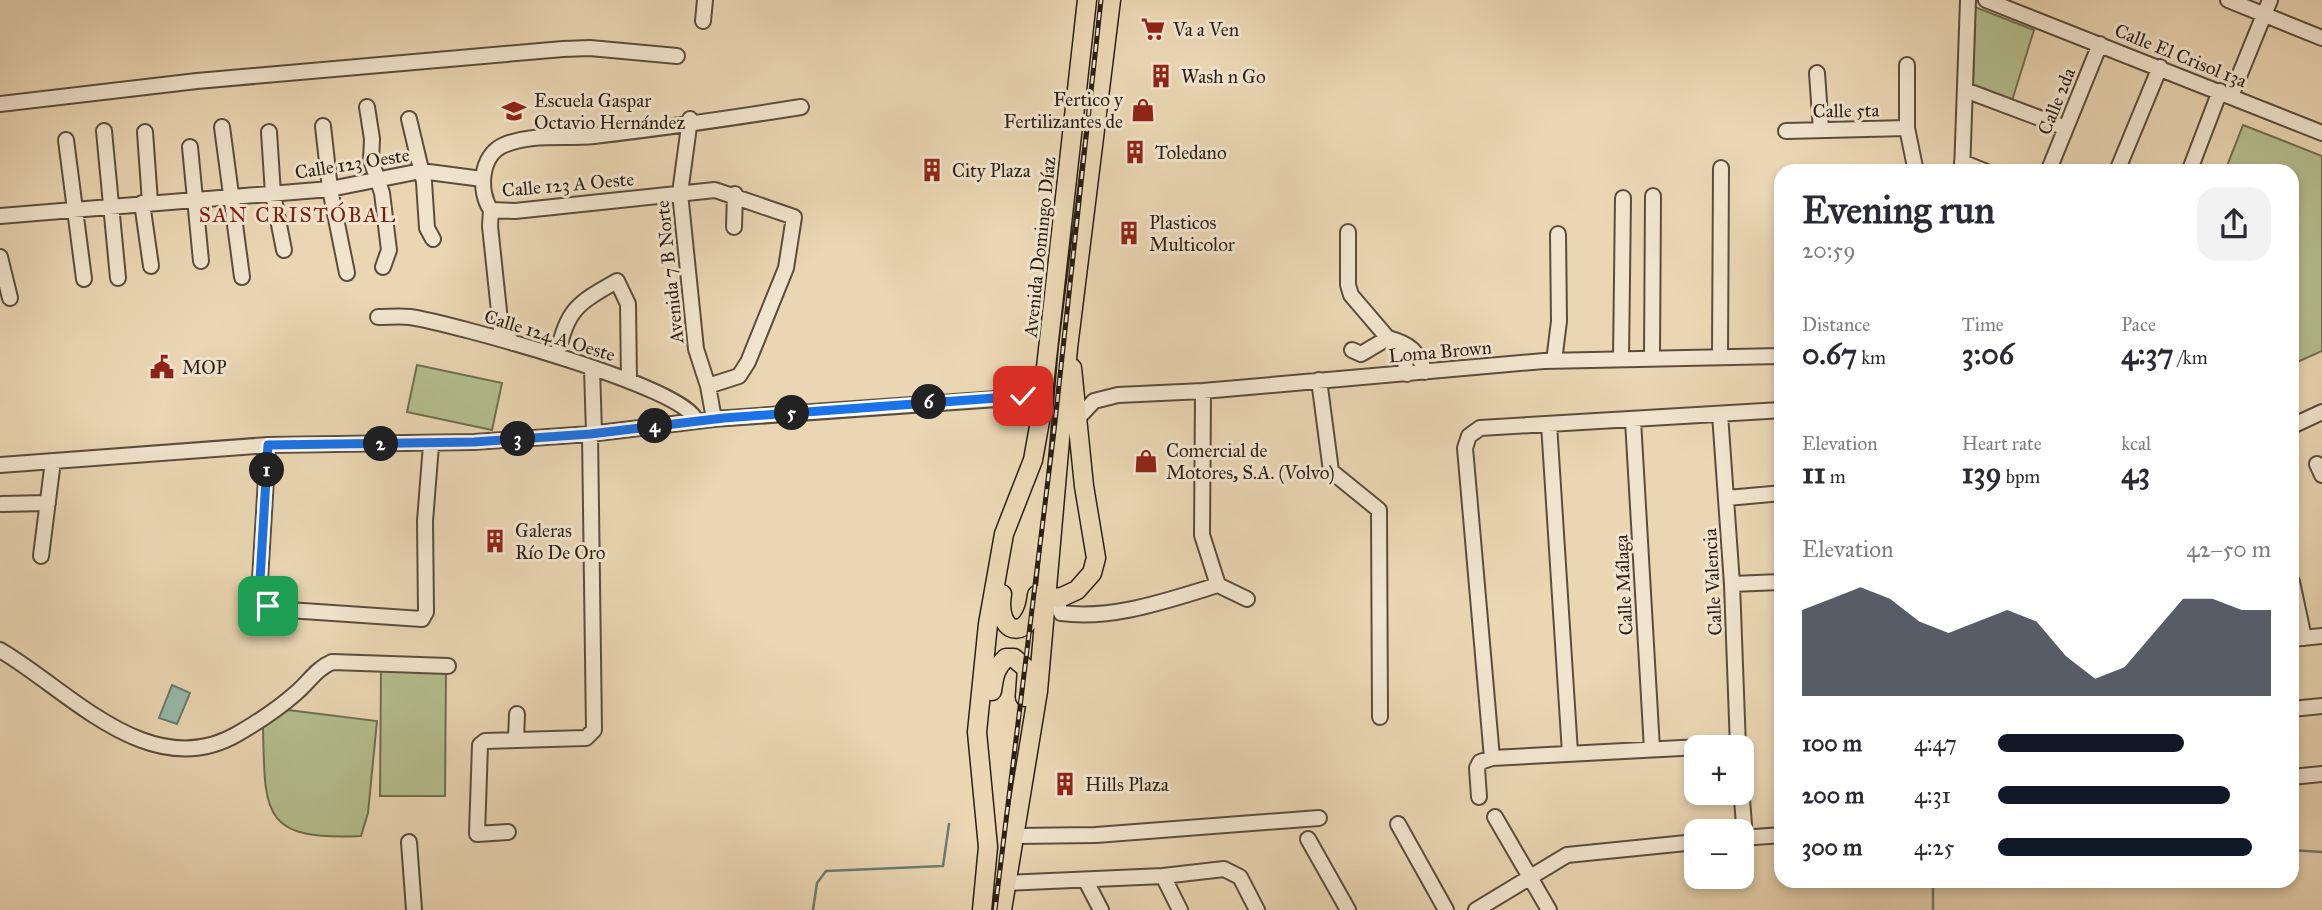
<!DOCTYPE html>
<meta charset="utf-8">
<style>
:root{--surface:#fff;--page:#f2f2f3;--text:#2b2b33;--muted:#7c7c81;--accent:#111827}
body{margin:0;font-family:"IM FELL Great Primer",serif;background:var(--page);color:var(--text);height:100vh;display:flex;flex-direction:column;font-size:26px;white-space:nowrap}
*{box-sizing:border-box;margin:0}
p{font-size:23px;color:var(--muted)}
.icon{flex:none;width:38px;height:38px;fill:none;stroke:currentColor;stroke-width:2;stroke-linecap:round;stroke-linejoin:round}
.map{position:relative;flex:1;overflow:hidden}
.sheet{position:absolute;left:1774px;top:164px;width:525px;height:724px;display:flex;flex-direction:column;background:var(--surface);border-radius:21px;box-shadow:0 4px 10px #0003}
.sheet>*{flex:none}
.controls{position:absolute;left:1684px;top:735px;display:grid;gap:14px}
.controls a{display:grid;place-items:center;width:70px;height:70px;border-radius:14px;background:var(--surface);box-shadow:0 4px 10px #0003;font-size:35px}
.pin{position:absolute;display:grid;place-items:center;width:60px;height:60px;color:#fff;margin:-30px;border-radius:14px;box-shadow:0 4px 10px #0006}
.km{position:absolute;width:35px;height:35px;margin:-18px;border-radius:50%;background:#222;color:#fff;font-size:19px;line-height:35px;text-align:center}
.round{display:grid;place-items:center;flex:none;width:74px;height:74px;border-radius:21px;background:var(--page)}
.overview{display:flex;align-items:center;justify-content:space-between;height:119px;padding:0 28px}
h1{font-size:38px;font-weight:800;line-height:52px}
.figures{display:grid;grid-template-columns:repeat(3,1fr);gap:10px;height:119px;padding:7px 28px}
.figures div{display:grid;align-content:center}
.figures b{font-size:30px;font-weight:800}
.figures small{font-size:19px;font-weight:400}
.figures p{font-size:19px}
.chart{height:196px;padding:14px 28px}
.chart p{display:flex;justify-content:space-between}
.chart svg{width:100%;height:126px;margin-top:7px;fill:var(--accent);opacity:.7}
ul{padding:0 28px;list-style:none;font-size:23px}
li{display:grid;grid-template-columns:112px 84px 1fr;align-items:center;height:52px}
li i{height:18px;border-radius:9px;background:var(--accent)}
.map>svg:first-child{display:block}
.green{fill:#b4be8f;stroke:#706e52;stroke-width:2}
.water{fill:#98b9ab;stroke:#6c7b6f;stroke-width:2}
.lines{fill:none;stroke-linecap:round;stroke-linejoin:round}
.stream{stroke:#6c7b6f;stroke-width:2.5}
.minor-casing{stroke:#5b4d3d;stroke-width:18}
.major-casing{stroke:#2b1f16;stroke-width:21}
.minor{stroke:#f1e4ce;stroke-width:14}
.major{stroke:#ead6b3;stroke-width:18}
.rail-casing{stroke:#2b1f16;stroke-width:5}
.rail{stroke:#f1e4ce;stroke-width:2.5;stroke-dasharray:8;stroke-linecap:butt}
.route-casing{stroke:#fff;stroke-width:14}
.route{stroke:#1a73e8;stroke-width:9}
.labels{text-anchor:middle;stroke-width:6;stroke-linejoin:round;paint-order:stroke}
.poi-label{font-size:19px;fill:#2b1f16;stroke:#f1e4ce;text-anchor:start}
.street-label{font-size:19px;fill:#2b1f16;stroke:#f1e4ce}
.neighbourhood-label{font-size:21px;letter-spacing:2px;fill:#7a1f14;stroke:#f1e4ce}
</style>
<div class="map">
<svg width="2322" height="910" viewBox="0 0 2322 910">
<rect width="100%" height="100%" fill="#ead6b3"/>
<filter id="stains"><feTurbulence type="fractalNoise" baseFrequency=".00286" numOctaves="4"/><feColorMatrix values="0 0 0 0 .2 0 0 0 0 .09 0 0 0 0 .02 0 0 0 .5 -.17"/></filter>
<radialGradient id="worn" r=".72"><stop offset=".6" stop-color="#630" stop-opacity="0"/><stop offset="1" stop-color="#630" stop-opacity=".3"/></radialGradient>
<!-- green -->
<path class="green" d="M1975,7L2034,30L2011,104L1973,87Z
M2243,125L2322,156V351L2293,364L2292,172L2225,171Z
M417,365L502,383L492,430L407,412Z
M381,668H446L445,796H380Z
M288,710L377,721L368,813L361,836C261,841 265,813 263,727Z"/>
<!-- water -->
<path class="water" d="M172,685L190,693L177,724L159,718Z"/>
<g class="lines">
<!-- stream -->
<path class="stream" d="M2292,850L2322,852
M1933,882V910
M813,910L817,883L826,871L943,866L949,824"/>
<!-- minor casing -->
<g class="minor-casing">
<path id="minor" d="M1986,0L2322,133
M2228,0L2322,38
M703,21L705,0
M1907,65V128L1916,172
M1817,73L1821,130
M1965,90L2066,128
M2231,96L2270,0
M0,104L197,81L563,49L590,48L677,56
M367,107L372,139L371,160L382,193L389,250L383,267
M409,119L424,182L427,228L433,239
M690,119L680,193L696,349L708,386L714,419
M323,126L330,189L347,273
M222,127L242,277
M104,131L118,278
M1786,131L1907,128
M145,132L150,202
M269,132L273,194L284,250
M66,140L84,279
M190,147L201,261
M1962,162L1987,172
M2117,171L2160,67
M1962,172L1968,0
M2048,172L2100,44
M2189,172L2220,91
M142,203L151,266
M491,210L515,211L715,190L794,217L786,268L748,362L739,376L708,386
M491,210C478,192 480,155 504,145C532,133 564,139 594,136C663,128 732,118 801,107
M491,210L490,226L501,330L513,343
M0,216L330,189L421,171L482,179
M734,227L735,194
M1348,232V285L1351,295L1404,357L1407,374
M0,257L10,298
M378,317C389,317 400,316 410,317C450,323 691,388 696,421
M1352,350L1361,354L1388,338C1410,344 1418,351 1425,372
M557,355C568,309 576,304 617,281L628,304L629,380
M1720,356L1721,168
M1652,358L1653,196
M1621,359L1623,198
M1554,361L1559,321L1558,234
M592,368L594,433
M1319,380L1331,471L1379,510L1380,717
M1203,391L1202,535L1218,585
M1011,398L1026,405L1040,421
M1720,414L1732,584L1738,747
M1079,417L1094,401L1118,395L1203,391L1544,361L1782,356
M1633,420L1652,749
M1549,424L1570,753
M2292,426L2322,412
M268,445L260,580L266,601L273,609L422,619L426,612L425,521L431,445
M2317,464L2322,475
M0,465L268,445L474,442L590,434L714,419L1011,398L1030,392L1046,376
M1727,498L1782,493
M2,504L48,503
M41,556L53,461
M2292,582L2304,638
M1732,584L1782,582
M1056,598L1061,613C1114,620 1168,600 1218,585L1247,599
M2292,639L2322,636
M0,650C69,690 151,786 239,733C258,722 279,708 296,693C309,682 316,669 332,662L448,666
M2292,709L2322,706
M516,740L517,714
M1492,758L1465,448L1469,436L1480,428L1782,410
M2292,777L2322,774
M1741,787L1745,837
M1479,797L1477,768L1480,762L1492,758L1738,745
M1495,817L1549,910
M1398,824L1446,910
M508,832L477,834L480,745L485,741L586,738L594,730L590,434
M1013,836L1096,835L1319,818
M1741,838L1782,835
M1308,839L1348,910
M409,842L414,910
M1163,876L1180,910
M1086,881L1101,910
M1007,883L1163,876L1224,869L1240,877L1257,910
M1476,910L1567,855L1696,842"/>
</g>
<!-- major casing -->
<g class="major-casing">
<path id="major" d="M1002,594C995,637 1032,643 1037,595
M1047,599L1062,597L1077,590L1092,573L1096,558L1084,486L1072,368
M992,691C994,677 995,668 1006,658H1014L1027,669L1025,697
M982,910L988,847L977,732L988,624L1004,534L1033,460L1040,421L1087,0
M1002,910L1038,691L1068,348L1111,0"/>
</g>
<!-- minor -->
<use href="#minor" class="minor"/>
<!-- major -->
<use href="#major" class="major"/>
<!-- rail casing -->
<g class="rail-casing">
<path id="rail" d="M995,910L1054,431L1101,0"/>
</g>
<!-- rail -->
<use href="#rail" class="rail"/>
</g>
<g class="lines">
<!-- route casing -->
<g class="route-casing">
<path id="route" d="M268,606L260,580L268,445L474,442L590,434L724,418L1023,396"/>
</g>
<!-- route -->
<use href="#route" class="route"/>
</g>
<!-- icons -->
<defs>
<g id="supermarket-bare" transform="scale(1.89)"><path d="M-6-5.5h2.5l.6 2H6L4.5 2H-2.5L-4.4-4H-6ZM-1.5 3.2a1.3 1.3 0 1 0 .1 0ZM3 3.2a1.3 1.3 0 1 0 .1 0Z" fill="#8f2418" stroke="#f1e4ce" stroke-width="2.5" paint-order="stroke"/></g>
<g id="building-bare" transform="scale(1.89)"><path d="M-4-6H4V6H1V3H-1V6H-4ZM-2.5-4.3h1.7v1.8h-1.7ZM.8-4.3h1.7v1.8H.8ZM-2.5-1h1.7V.8h-1.7ZM.8-1h1.7V.8H.8Z" fill="#8f2418" stroke="#f1e4ce" stroke-width="2.5" paint-order="stroke"/></g>
<g id="shop-bare" transform="scale(1.89)"><path d="M-5-2.5h2.3a2.7 3.5 0 0 1 5.4 0H5L5.5 6h-11ZM-1.5-2.5h3a1.5 2.3 0 0 0-3 0Z" fill="#8f2418" stroke="#f1e4ce" stroke-width="2.5" paint-order="stroke"/></g>
<g id="school-bare" transform="scale(1.89)"><path d="M0-5L7-2L0 1L-7-2ZM-4 1L0 2.5L4 1V4Q0 6-4 4Z" fill="#8f2418" stroke="#f1e4ce" stroke-width="2.5" paint-order="stroke"/></g>
<g id="civic-bare" transform="scale(1.89)"><path d="M-.6-6.5H3V-4.5H.6V-3L4-1V1h2V6H-6V1h2V-1L-.6-3ZM-1.2 2.5V6h2.4V2.5Z" fill="#8f2418" stroke="#f1e4ce" stroke-width="2.5" paint-order="stroke"/></g>
</defs>
<g fill-rule="evenodd">
<use href="#supermarket-bare" x="1153" y="29"/>
<use href="#building-bare" x="1161" y="76"/>
<use href="#shop-bare" x="1143" y="110"/>
<use href="#school-bare" x="514" y="111"/>
<use href="#building-bare" x="1135" y="152"/>
<use href="#building-bare" x="932" y="170"/>
<use href="#building-bare" x="1129" y="233"/>
<use href="#civic-bare" x="162" y="367"/>
<use href="#shop-bare" x="1146" y="461"/>
<use href="#building-bare" x="495" y="541"/>
<use href="#building-bare" x="1065" y="784"/>
</g>
<g class="labels">
<!-- poi labels -->
<g class="poi-label">
<text x="1173" y="36">Va a Ven</text>
<text x="1181" y="83">Wash n Go</text>
<text x="1123" y="106" text-anchor="end">Fertico y<tspan x="1123" dy="22">Fertilizantes de</tspan></text>
<text x="534" y="107">Escuela Gaspar<tspan x="534" dy="22">Octavio Hernández</tspan></text>
<text x="1155" y="159">Toledano</text>
<text x="952" y="177">City Plaza</text>
<text x="1149" y="229">Plasticos<tspan x="1149" dy="22">Multicolor</tspan></text>
<text x="182" y="374">MOP</text>
<text x="1166" y="457">Comercial de<tspan x="1166" dy="22">Motores, S.A. (Volvo)</tspan></text>
<text x="515" y="537">Galeras<tspan x="515" dy="22">Río De Oro</tspan></text>
<text x="1085" y="791">Hills Plaza</text>
</g>
<!-- street labels -->
<g class="street-label">
<text transform="translate(2181 55) rotate(22)" y="7">Calle El Crisol 13a</text>
<text transform="translate(2056 101) rotate(-68)" y="7">Calle 2da</text>
<text transform="translate(1846 110) rotate(-1)" y="7">Calle 5ta</text>
<text transform="translate(352 163) rotate(-9)" y="7">Calle 123 Oeste</text>
<text transform="translate(568 184) rotate(-5)" y="7">Calle 123 A Oeste</text>
<text transform="translate(1039 247) rotate(-84)" y="7">Avenida Domingo Díaz</text>
<text transform="translate(669 272) rotate(-96)" y="7">Avenida 7 B Norte</text>
<text transform="translate(550 335) rotate(17)" y="7">Calle 124 A Oeste</text>
<text transform="translate(1440 351) rotate(-5)" y="7">Loma Brown</text>
<text transform="translate(1712 582) rotate(-93)" y="7">Calle Valencia</text>
<text transform="translate(1623 585) rotate(-93)" y="7">Calle Málaga</text>
</g>
<!-- neighbourhood labels -->
<g class="neighbourhood-label">
<text x="298" y="222">SAN CRISTÓBAL</text>
</g>
</g>
<rect width="100%" height="100%" filter="url(#stains)"/>
<rect width="100%" height="100%" fill="url(#worn)"/>
</svg>
<div class="controls">
<a>+</a>
<a>−</a>
</div>
<div class="pin" style="left:268px;top:606px;background:#1e9e55"><svg class="icon" aria-label="arrive" viewBox="0 0 24 24"><path d="M6 21V4h12l-3 4 3 4H6"/></svg></div>
<div class="pin" style="left:1023px;top:396px;background:#d93025"><svg class="icon" aria-label="check" viewBox="0 0 24 24"><path d="M5 12l5 5 9-10"/></svg></div>
<b class="km" style="left:267px;top:470px">1</b>
<b class="km" style="left:381px;top:444px">2</b>
<b class="km" style="left:518px;top:439px">3</b>
<b class="km" style="left:655px;top:426px">4</b>
<b class="km" style="left:792px;top:413px">5</b>
<b class="km" style="left:929px;top:402px">6</b>
<section class="sheet">
<div class="overview"><div><h1>Evening run</h1><p>20:59</p></div><a class="round"><svg class="icon" aria-label="share" viewBox="0 0 24 24"><path d="M12 15V3M7 8l5-5 5 5M5 13v7h14v-7"/></svg></a></div>
<div class="figures">
<div><p>Distance</p><b>0.67<small> km</small></b></div>
<div><p>Time</p><b>3:06</b></div>
<div><p>Pace</p><b>4:37<small> /km</small></b></div>
</div>
<div class="figures">
<div><p>Elevation</p><b>11<small> m</small></b></div>
<div><p>Heart rate</p><b>139<small> bpm</small></b></div>
<div><p>kcal</p><b>43</b></div>
</div>
<div class="chart"><p><span>Elevation</span>42–50 m</p>
<svg viewBox="0 0 160 44" preserveAspectRatio="none"><path d="M0 44V14L10 10L20 6L30 10L40 18L50 22L60 18L70 14L80 18L90 30L100 38L110 34L120 22L130 10L140 10L150 14L160 14V44z"/></svg>
</div>
<ul>
<li><b>100 m</b>4:47<i style="width:68%"></i></li>
<li><b>200 m</b>4:31<i style="width:85%"></i></li>
<li><b>300 m</b>4:25<i style="width:93%"></i></li>
</ul>
</section>
</div>
